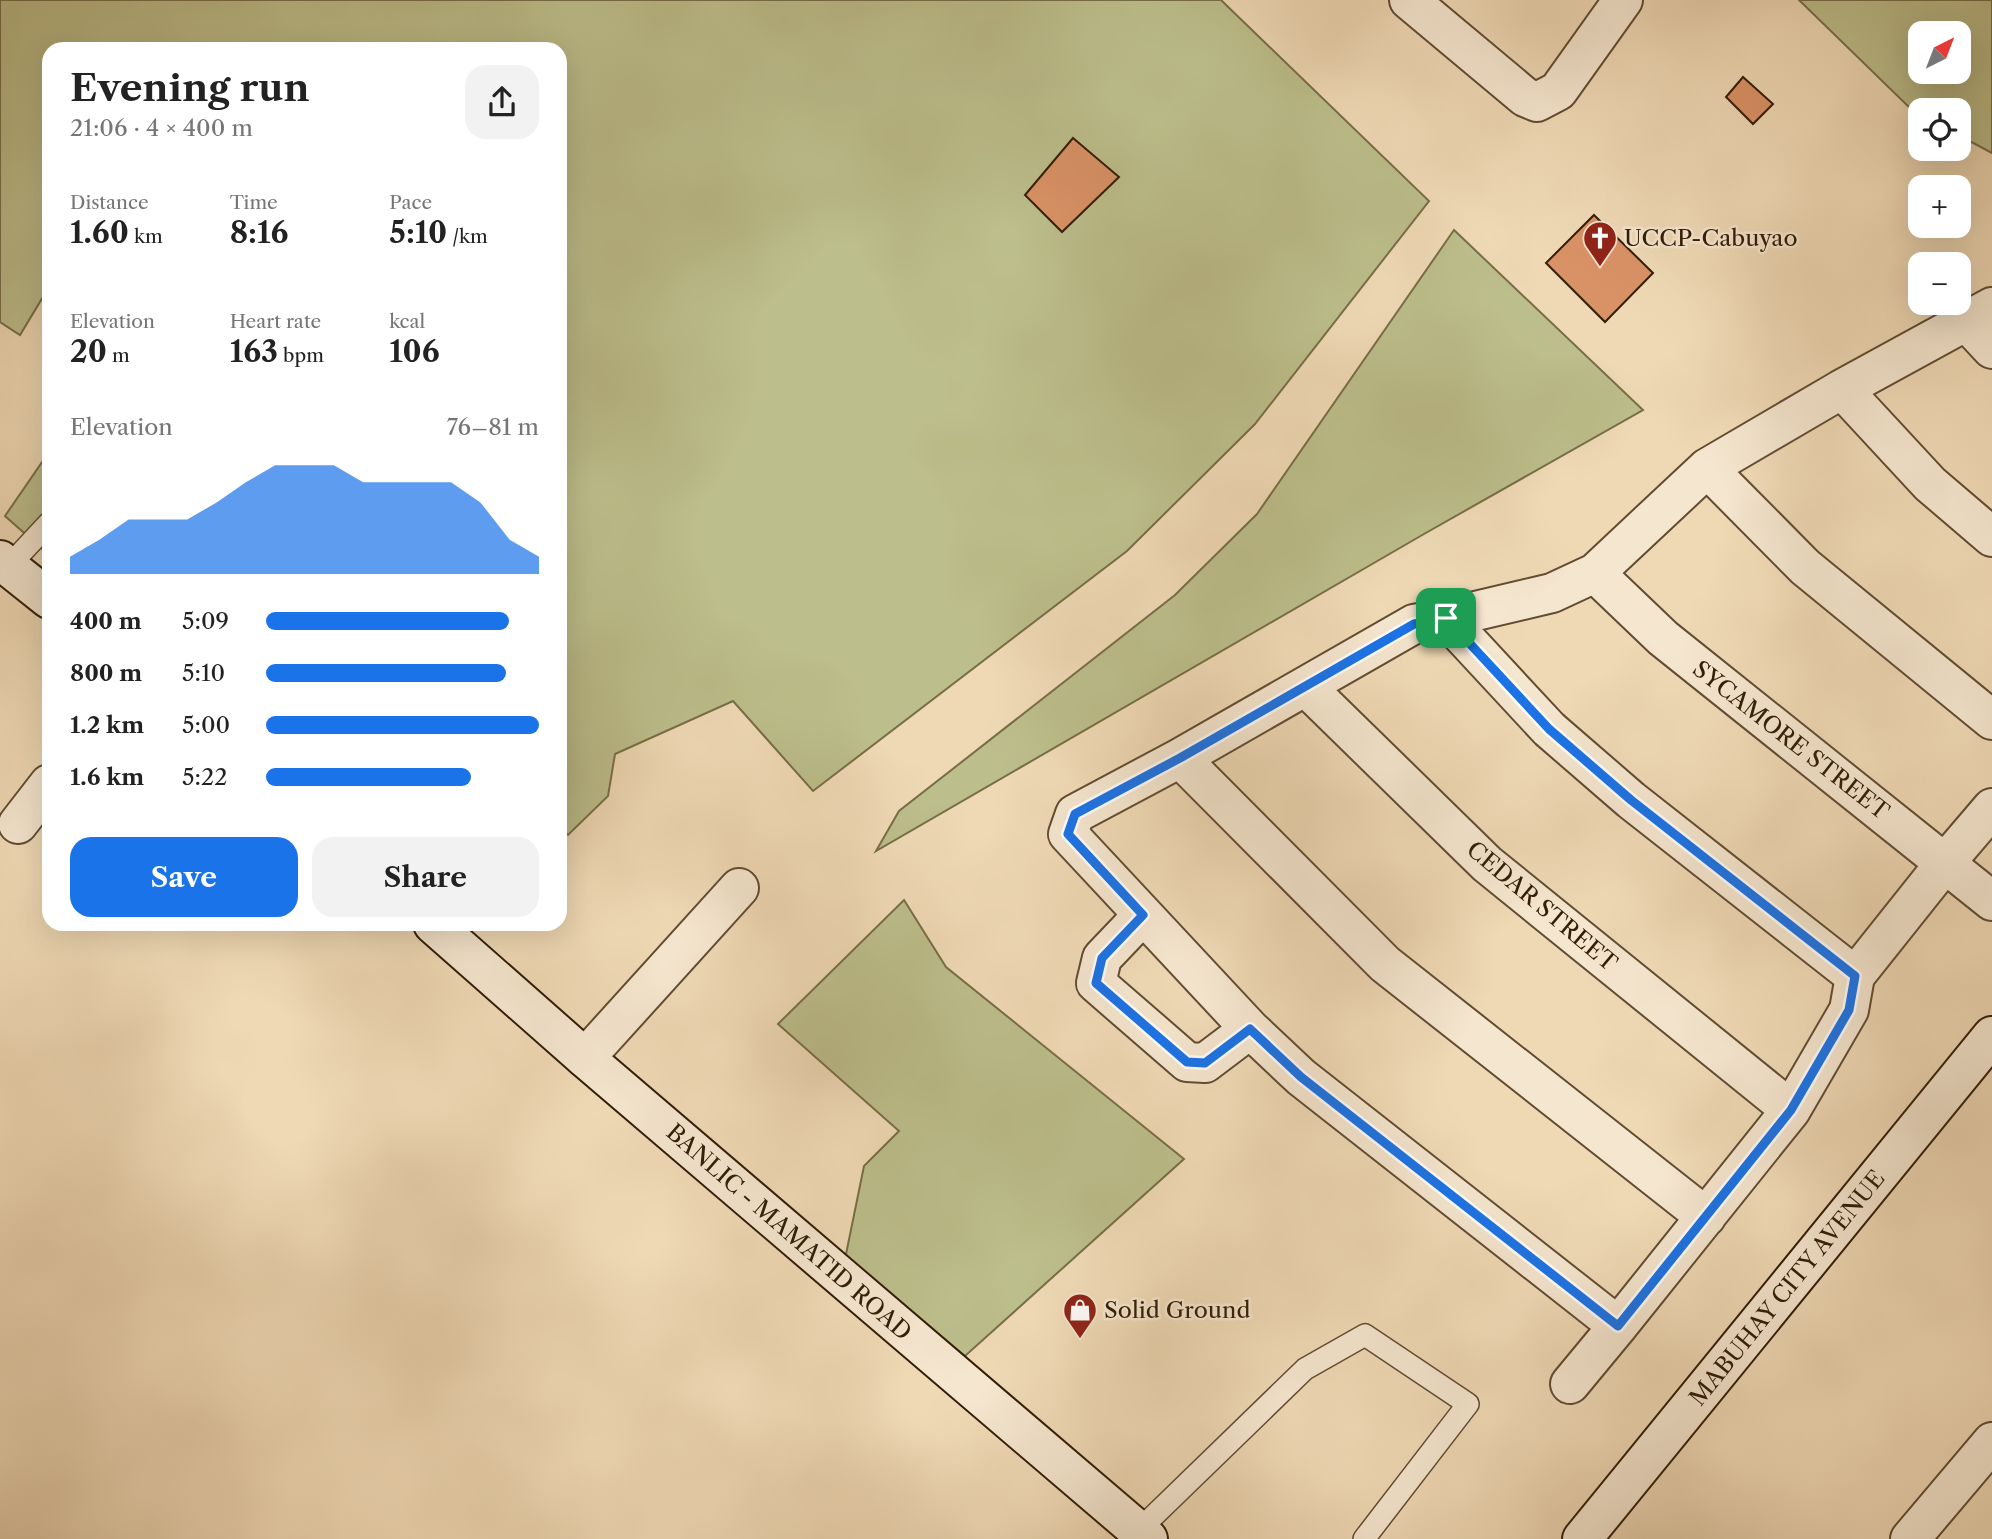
<!DOCTYPE html>
<meta charset="utf-8">
<style>
:root{--surface:#fff;--page:#f2f2f2;--text:#222;--muted:#767676;--accent:#1a73e8}
body{margin:0;font-family:"Libre Caslon Text",serif;background:var(--page);color:var(--text);height:100vh;display:flex;flex-direction:column;font-size:26px;white-space:nowrap}
*{box-sizing:border-box;margin:0}
p{font-size:23px;color:var(--muted)}
.icon{flex:none;width:38px;height:38px;fill:none;stroke:currentColor;stroke-width:2;stroke-linecap:round;stroke-linejoin:round}
.map{position:relative;flex:1;overflow:hidden}
.side{position:absolute;left:42px;top:42px;width:525px;height:889px;display:flex;flex-direction:column;background:var(--surface);border-radius:21px;box-shadow:0 7px 28px #0002}
.side>*{flex:none}
.needle{width:46px;rotate:42deg}
.controls{position:absolute;left:1908px;top:21px;display:grid;gap:14px}
.controls a{display:grid;place-items:center;width:63px;height:63px;border-radius:14px;background:var(--surface);box-shadow:0 7px 28px #0002;font-size:35px}
.pin{position:absolute;display:grid;place-items:center;width:60px;height:60px;color:#fff;margin:-30px;border-radius:14px;box-shadow:0 4px 10px #0006}
.round{display:grid;place-items:center;flex:none;width:74px;height:74px;border-radius:21px;background:var(--page)}
.overview{display:flex;align-items:center;justify-content:space-between;height:119px;padding:0 28px}
h1{font-size:38px;font-weight:800;line-height:52px}
.stats{display:grid;grid-template-columns:repeat(3,1fr);gap:10px;height:119px;padding:7px 28px}
.stats div{display:grid;align-content:center}
.stats b{font-size:30px;font-weight:800}
.stats small{font-size:19px;font-weight:400}
.stats p{font-size:19px}
.chart{height:196px;padding:14px 28px}
.chart p{display:flex;justify-content:space-between}
.chart svg{width:100%;height:126px;margin-top:7px;fill:var(--accent);opacity:.7}
.cta{display:flex;gap:14px;margin-top:auto;padding:14px 28px}
.cta a{flex:1;height:80px;border-radius:21px;background:var(--accent);color:#fff;font-size:28px;font-weight:800;line-height:80px;text-align:center}
.cta a+a{background:var(--page);color:var(--text)}
ul{padding:0 28px;list-style:none;font-size:23px}
li{display:grid;grid-template-columns:112px 84px 1fr;align-items:center;height:52px}
li i{height:18px;border-radius:9px;background:var(--accent)}
.map>svg:first-child{display:block}
.green{fill:#bcbe8b;stroke:#776e48;stroke-width:2;fill-rule:evenodd}
.building{fill:#d99266;stroke:#321d06;stroke-width:2}
.lines{fill:none;stroke-linecap:round;stroke-linejoin:round}
.lane-casing{stroke:#614c32;stroke-width:24}
.street-casing{stroke:#614c32;stroke-width:42}
.secondary-casing{stroke:#321d06;stroke-width:42}
.lane{stroke:#f5e6cf;stroke-width:21}
.street{stroke:#f5e6cf;stroke-width:38}
.secondary{stroke:#f5e6cf;stroke-width:38}
.route-casing{stroke:#fff;stroke-width:14}
.route{stroke:#1a73e8;stroke-width:9}
.labels{text-anchor:middle;stroke-width:5;stroke-linejoin:round;paint-order:stroke}
.poi-label{font-size:23px;fill:#321d06;stroke:#f5e6cf;text-anchor:start}
.street-label{font-size:23px;fill:#321d06;stroke:#f5e6cf}
</style>
<div class="map">
<svg width="1992" height="1539" viewBox="0 0 1992 1539">
<rect width="100%" height="100%" fill="#efd9b5"/>
<filter id="stains"><feTurbulence type="fractalNoise" baseFrequency=".00286" numOctaves="4"/><feColorMatrix values="0 0 0 0 .2 0 0 0 0 .09 0 0 0 0 .02 0 0 0 .5 -.17"/></filter>
<radialGradient id="worn" r=".72"><stop offset=".6" stop-color="#630" stop-opacity="0"/><stop offset="1" stop-color="#630" stop-opacity=".3"/></radialGradient>
<!-- green -->
<path class="green" d="M0,0H1221L1429,201L1255,424L1127,551L813,791L733,701L615,754L608,796L568,835L560,828V49H49V287L20,335L0,322Z
M1799,0H1992V153L1958,135V110H1920V115L1915,113ZM1920,33H1958V72H1920Z
M1454,230L1643,410L1424,534L876,851L899,811L1175,595L1257,514Z
M49,452V555L5,516Z
M904,900L946,967L1184,1159L965,1356L845,1259L864,1166L899,1131L778,1024Z"/>
<!-- building -->
<path class="building" d="M1743,77L1773,104L1753,124L1726,97Z
M1073,138L1119,177L1062,232L1025,195Z
M1594,215L1653,273L1605,322L1546,263Z"/>
<g class="lines">
<!-- lane casing -->
<g class="lane-casing">
<path id="lane" d="M8,567L49,523
M1138,1531L1305,1369L1365,1335L1468,1404L1364,1539"/>
</g>
<!-- street casing -->
<g class="street-casing">
<path id="street" d="M1409,0L1525,97L1537,102L1558,91L1623,0
M1966,321L1992,349
M1842,389L1930,484L1992,537
M1707,468L1805,567L1992,720
M1595,573L1663,638L1992,901
M1446,618L1549,729L1631,800L1855,976
M1306,687L1487,864L1791,1110
M1180,758L1385,964L1706,1217
M18,824L49,784
M1143,915L1102,958L1096,983L1187,1062L1205,1063L1250,1029
M585,1058L739,888
M1618,1326L1301,1077L1250,1029L1068,834L1075,814L1180,758L1414,624L1446,618L1552,593L1595,573L1707,468L1842,389L1992,307
M1570,1384L1618,1326L1791,1110L1849,1010L1855,976L1945,863L1992,808
M1910,1539L1992,1442"/>
</g>
<!-- secondary casing -->
<g class="secondary-casing">
<path id="secondary" d="M0,560L49,599
M433,924L585,1058L1148,1539
M1582,1539L1992,1036"/>
</g>
<!-- lane -->
<use href="#lane" class="lane"/>
<!-- street -->
<use href="#street" class="street"/>
<!-- secondary -->
<use href="#secondary" class="secondary"/>
</g>
<g class="lines">
<!-- route casing -->
<g class="route-casing">
<path id="route" d="M1446,618L1549,729L1631,800L1855,976L1849,1010L1791,1110L1618,1326L1301,1077L1250,1029L1205,1063L1187,1062L1096,983L1102,958L1143,915L1068,834L1075,814L1180,758L1414,624Z"/>
</g>
<!-- route -->
<use href="#route" class="route"/>
</g>
<!-- icons -->
<defs>
<g id="church-pin" transform="scale(1.75)"><path d="M0 17L-7.5 6A9.5 9.5 0 1 1 7.5 6Z" fill="#8f2418" stroke="#f5e6cf"/><path d="M-1.2-6h2.4v3.5h3.3v2.4h-3.3V6h-2.4V-.1h-3.3v-2.4h3.3Z" fill="#fff"/></g>
<g id="shop-pin" transform="scale(1.75)"><path d="M0 17L-7.5 6A9.5 9.5 0 1 1 7.5 6Z" fill="#8f2418" stroke="#f5e6cf"/><path d="M-5-2.5h2.3a2.7 3.5 0 0 1 5.4 0H5L5.5 6h-11ZM-1.5-2.5h3a1.5 2.3 0 0 0-3 0Z" fill="#fff"/></g>
</defs>
<g fill-rule="evenodd">
<use href="#church-pin" x="1600" y="238"/>
<use href="#shop-pin" x="1080" y="1310"/>
</g>
<g class="labels">
<!-- poi labels -->
<g class="poi-label">
<text x="1624" y="246">UCCP-Cabuyao</text>
<text x="1104" y="1318">Solid Ground</text>
</g>
<!-- street labels -->
<g class="street-label">
<text transform="translate(1791 740) rotate(38)" y="8">SYCAMORE STREET</text>
<text transform="translate(1542 906) rotate(40)" y="8">CEDAR STREET</text>
<text transform="translate(789 1232) rotate(41)" y="8">BANLIC - MAMATID ROAD</text>
<text transform="translate(1787 1288) rotate(-51)" y="8">MABUHAY CITY AVENUE</text>
</g>
</g>
<rect width="100%" height="100%" filter="url(#stains)"/>
<rect width="100%" height="100%" fill="url(#worn)"/>
</svg>
<div class="controls">
<a><svg class="needle" viewBox="-14 -14 28 28"><path d="M0-13l5 13h-10z" fill="#e53935"/><path d="M0 13l5-13h-10z" fill="#767676"/></svg></a>
<a><svg class="icon" aria-label="locate" viewBox="0 0 24 24"><circle cx="12" cy="12" r="6"/><path d="M12 2v4M12 18v4M2 12h4M18 12h4"/></svg></a>
<a>+</a>
<a>−</a>
</div>
<div class="pin" style="left:1446px;top:618px;background:#1e9e55"><svg class="icon" aria-label="arrive" viewBox="0 0 24 24"><path d="M6 21V4h12l-3 4 3 4H6"/></svg></div>
<section class="side">
<div class="overview"><div><h1>Evening run</h1><p>21:06 · 4 × 400 m</p></div><a class="round"><svg class="icon" aria-label="share" viewBox="0 0 24 24"><path d="M12 15V3M7 8l5-5 5 5M5 13v7h14v-7"/></svg></a></div>
<div class="stats">
<div><p>Distance</p><b>1.60<small> km</small></b></div>
<div><p>Time</p><b>8:16</b></div>
<div><p>Pace</p><b>5:10<small> /km</small></b></div>
</div>
<div class="stats">
<div><p>Elevation</p><b>20<small> m</small></b></div>
<div><p>Heart rate</p><b>163<small> bpm</small></b></div>
<div><p>kcal</p><b>106</b></div>
</div>
<div class="chart"><p><span>Elevation</span>76–81 m</p>
<svg viewBox="0 0 160 44" preserveAspectRatio="none"><path d="M0 44V38L10 32L20 25L30 25L40 25L50 19L60 12L70 6L80 6L90 6L100 12L110 12L120 12L130 12L140 19L150 32L160 38V44z"/></svg>
</div>
<ul>
<li><b>400 m</b>5:09<i style="width:89%"></i></li>
<li><b>800 m</b>5:10<i style="width:88%"></i></li>
<li><b>1.2 km</b>5:00<i style="width:100%"></i></li>
<li><b>1.6 km</b>5:22<i style="width:75%"></i></li>
</ul>
<div class="cta"><a>Save</a><a>Share</a></div>
</section>
</div>
